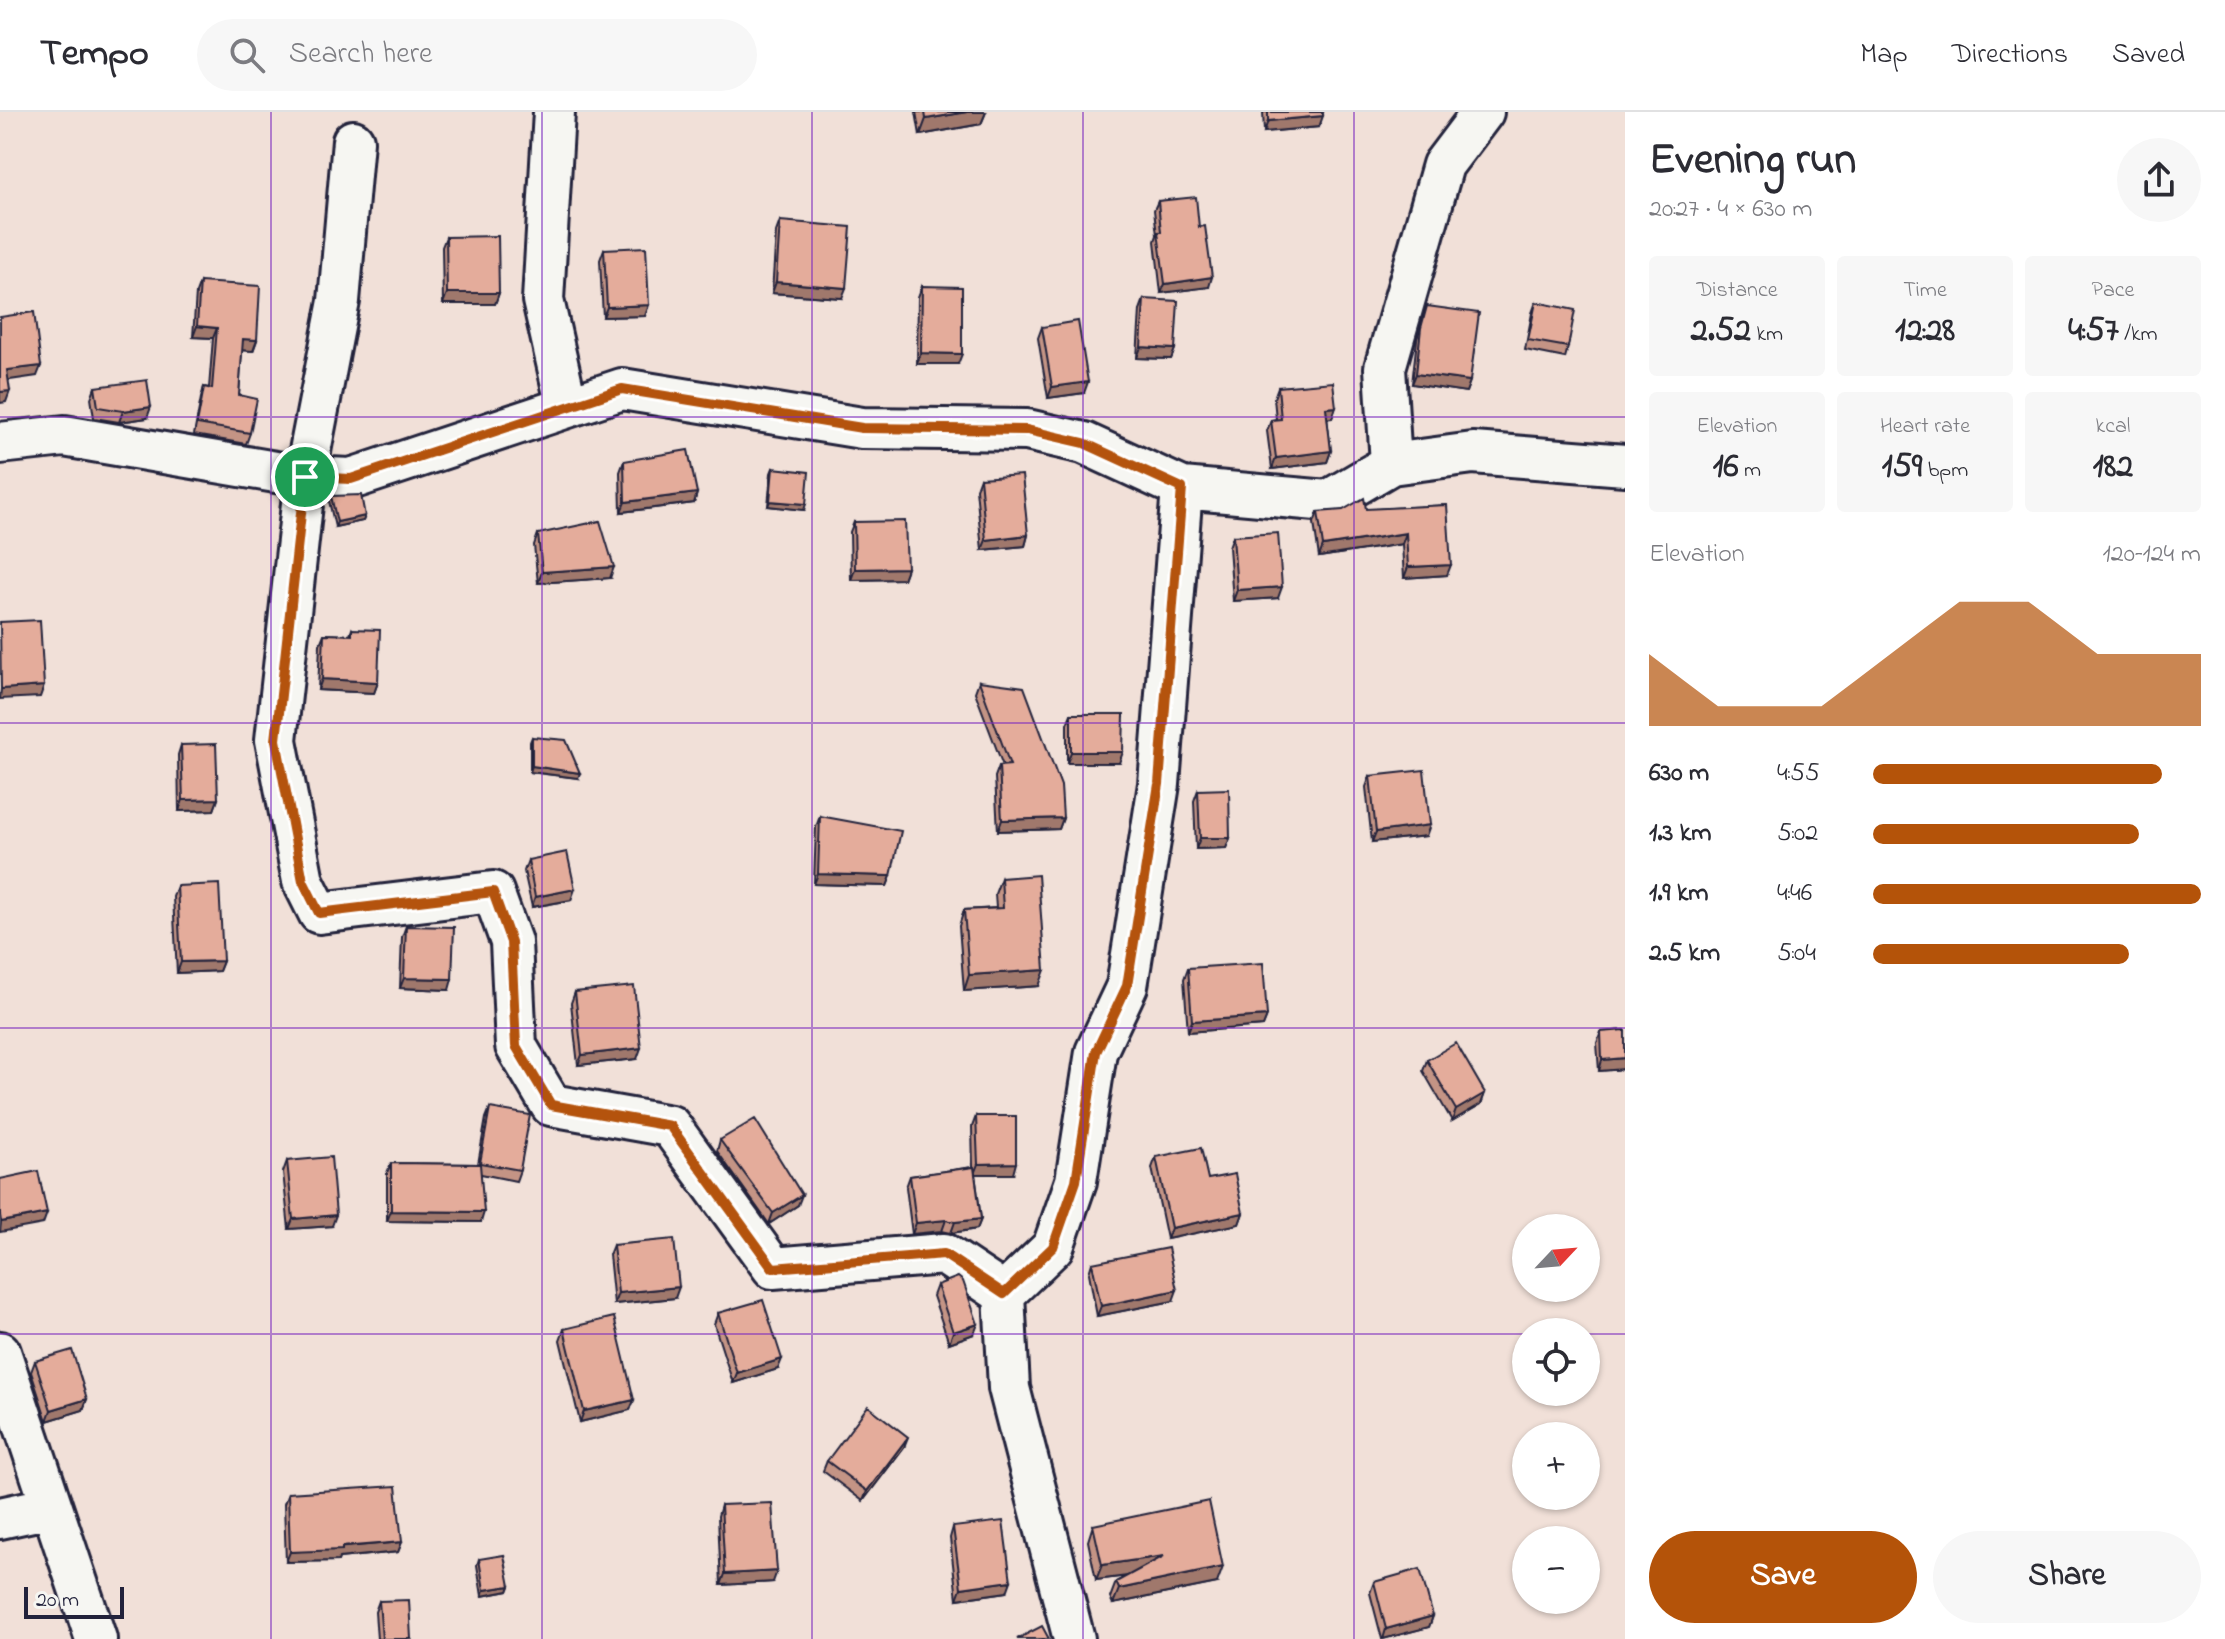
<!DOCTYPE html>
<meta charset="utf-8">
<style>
:root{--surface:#fff;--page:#f7f7f7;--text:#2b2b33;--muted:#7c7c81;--line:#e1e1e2;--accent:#b45309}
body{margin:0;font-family:"Indie Flower",sans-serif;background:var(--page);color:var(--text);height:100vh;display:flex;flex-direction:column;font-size:30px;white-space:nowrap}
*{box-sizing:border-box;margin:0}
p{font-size:26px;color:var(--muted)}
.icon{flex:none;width:44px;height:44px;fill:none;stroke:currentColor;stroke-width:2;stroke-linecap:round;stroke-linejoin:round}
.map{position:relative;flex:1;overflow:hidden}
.sheet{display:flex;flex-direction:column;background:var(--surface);width:600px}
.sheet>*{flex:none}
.needle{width:52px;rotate:64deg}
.tools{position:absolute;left:1512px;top:1102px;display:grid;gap:16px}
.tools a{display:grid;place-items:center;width:88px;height:88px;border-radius:50%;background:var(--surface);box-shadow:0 2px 6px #0004;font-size:40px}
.scale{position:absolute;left:24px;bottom:20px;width:100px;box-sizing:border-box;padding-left:8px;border:4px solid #22223b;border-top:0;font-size:22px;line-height:28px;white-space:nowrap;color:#22223b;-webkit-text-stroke:6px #f6f6f2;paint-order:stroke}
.pin{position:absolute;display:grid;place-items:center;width:68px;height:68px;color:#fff;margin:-34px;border:4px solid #fff;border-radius:50%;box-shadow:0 2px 8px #0007}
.round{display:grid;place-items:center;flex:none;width:84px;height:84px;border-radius:42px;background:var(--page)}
.head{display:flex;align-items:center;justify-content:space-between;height:136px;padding:0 24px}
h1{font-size:44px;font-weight:700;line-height:60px}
.metrics{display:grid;grid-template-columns:repeat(3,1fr);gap:12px;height:136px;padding:8px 24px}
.metrics div{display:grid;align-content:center;border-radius:8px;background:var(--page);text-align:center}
.metrics b{font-size:34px;font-weight:700}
.metrics small{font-size:22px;font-weight:400}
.metrics p{font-size:22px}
.chart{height:224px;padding:16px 24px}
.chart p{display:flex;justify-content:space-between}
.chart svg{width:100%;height:144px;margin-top:8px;fill:var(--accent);opacity:.7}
.primary-button{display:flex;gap:16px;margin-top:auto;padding:16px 24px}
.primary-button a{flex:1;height:92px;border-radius:48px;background:var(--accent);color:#fff;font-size:32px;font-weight:700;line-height:92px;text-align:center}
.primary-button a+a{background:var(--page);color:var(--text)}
ul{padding:0 24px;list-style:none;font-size:26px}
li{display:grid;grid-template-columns:128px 96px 1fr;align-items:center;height:60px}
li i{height:20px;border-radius:10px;background:var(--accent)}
header{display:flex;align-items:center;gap:48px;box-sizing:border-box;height:112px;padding:0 40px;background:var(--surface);border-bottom:2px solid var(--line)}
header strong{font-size:38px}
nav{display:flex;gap:44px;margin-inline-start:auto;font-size:28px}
.search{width:560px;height:72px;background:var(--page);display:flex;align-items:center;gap:20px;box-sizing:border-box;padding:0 28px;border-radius:44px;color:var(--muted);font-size:30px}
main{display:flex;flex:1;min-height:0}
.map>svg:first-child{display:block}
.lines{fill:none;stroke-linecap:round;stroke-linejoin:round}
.minor-casing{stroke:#22223b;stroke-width:46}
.minor{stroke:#f6f6f2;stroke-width:40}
.wall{fill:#c49485;stroke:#22223b;stroke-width:2}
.shaded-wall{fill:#a0786c;stroke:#22223b;stroke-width:2}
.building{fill:#e4ac9b;stroke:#22223b;stroke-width:2}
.route-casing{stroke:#fff;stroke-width:16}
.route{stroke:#b45309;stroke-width:10}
.grid{fill:none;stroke:#7b2cbf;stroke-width:2;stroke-opacity:0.55}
</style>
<header>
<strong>Tempo</strong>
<div class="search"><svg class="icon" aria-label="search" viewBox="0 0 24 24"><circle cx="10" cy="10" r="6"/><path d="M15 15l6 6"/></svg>Search here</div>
<nav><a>Map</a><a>Directions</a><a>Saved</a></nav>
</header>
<main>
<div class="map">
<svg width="1625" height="1527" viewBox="0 0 1625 1527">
<rect width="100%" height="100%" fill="#f1e0d8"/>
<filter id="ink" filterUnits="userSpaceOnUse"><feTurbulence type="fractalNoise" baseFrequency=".0125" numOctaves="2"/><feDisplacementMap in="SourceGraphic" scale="16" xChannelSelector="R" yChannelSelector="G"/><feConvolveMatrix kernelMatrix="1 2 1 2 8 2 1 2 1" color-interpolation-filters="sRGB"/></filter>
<g filter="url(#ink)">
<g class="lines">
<!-- minor casing -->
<g class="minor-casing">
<path id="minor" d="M554,0L543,188L567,295
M353,29L339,189L305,365L276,628L303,769L319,801L493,780L511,830L516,934L551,993L670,1014L773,1156L944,1142L1004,1182
M0,331L64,324L305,365L351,367L622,277L862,316L1027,318L1084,331L1182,376L1328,389L1391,352L1473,341L1625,353
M1391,352L1385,256L1443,53L1483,0
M0,1240L96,1527
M0,1406L51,1395
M1074,1527L1009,1276L1004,1182L1053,1135L1076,1069L1096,940L1127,874L1159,672L1182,376"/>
</g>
<!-- minor -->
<use href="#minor" class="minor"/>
</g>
<!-- wall -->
<path class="wall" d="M916,0H986L981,12L920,23Z
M1263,0H1323L1319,15L1264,20Z
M1158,89L1199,115L1209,175L1161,181L1155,129L1157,123L1154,98Z
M780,109L842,186L772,181L776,120Z
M446,125L499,181L495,192H443L442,135Z
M604,137L645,204L603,205L600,148Z
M200,170L257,228L253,239L242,238L239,283L250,321L246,332L194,323L201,286L204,275L209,276L213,226L193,225L196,181Z
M922,174L958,252H917L918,185Z
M1144,187L1175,237L1171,247L1137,246L1140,198Z
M1536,190L1568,235L1565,246L1525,238L1532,201Z
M1427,194L1470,269L1466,280L1412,272L1417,227Z
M1042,215L1084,281L1048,286L1038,226Z
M95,275L147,306L119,310L94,306L91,286Z
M1278,275L1336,295L1332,306H1327L1331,339L1327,350L1272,357L1267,319L1271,308L1276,307L1274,286Z
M624,349L697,381L694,391L621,400L620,360Z
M773,356L804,398L768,394L771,361Z
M980,366L1028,423L1025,434L982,438L976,377Z
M331,384L365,404L363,409L335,415L329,389Z
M1447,393V463L1404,466L1402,432L1319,445L1314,411L1318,400Z
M854,410L907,456L903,467L851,468L850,420Z
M538,422L610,466L538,471L534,433Z
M1233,424L1278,486L1233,489L1229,435Z
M352,517L378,570L374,581L318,578L320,532L324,522L350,523Z
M979,569L1063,706L1059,717L998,719L995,665L999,654H1003L975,580Z
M1071,602L1119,651H1067V612Z
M532,625L578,666L530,660V630Z
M181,633L218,687L214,698L179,699L178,643Z
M1370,664L1426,724L1372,730L1366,675Z
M1198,678L1230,726L1226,736L1196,737L1194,689Z
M820,704L891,764L887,774L814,772L816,715Z
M528,748L571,788L532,795L524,759Z
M1001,766L1039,874L964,879L959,814L964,798L996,796L995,782Z
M177,774L223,849L219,859L177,861L173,785Z
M406,814L449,878L400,876L402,825Z
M1188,856L1267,904L1263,914L1188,920L1184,867Z
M575,880L637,947L578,953L571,891Z
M1625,918V957L1599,959L1597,931L1601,920Z
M1427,948L1485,981L1481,992L1452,1009L1423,959Z
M490,996L520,1058L516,1069L481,1062V1110L387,1109V1061L391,1051L478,1052L486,1006Z
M976,1004L1013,1062H975L981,1107L977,1117L951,1121L942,1119L912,1122L906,1075L910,1064L973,1055L972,1015Z
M720,1028L798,1093L769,1112L717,1039Z
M1156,1045L1208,1067L1243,1101L1239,1112L1167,1127L1152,1056Z
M287,1049L332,1114L289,1117L283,1060Z
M613,1133L675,1186L614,1192L609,1143Z
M1092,1151L1173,1189L1097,1204L1089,1161Z
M937,1173L974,1222L949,1231L933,1184Z
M718,1201L778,1257L733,1271L714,1212Z
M564,1217L634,1288L630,1298L580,1310L560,1228Z
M35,1249L87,1287L83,1298L47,1309L31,1260Z
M904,1335L863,1389L823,1359L827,1349Z
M288,1381L402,1430L398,1440L339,1446L338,1449L286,1450L284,1392Z
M721,1393L773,1470L721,1473L718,1404Z
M1093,1413L1217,1471L1113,1492L1110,1486L1116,1470L1127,1464L1096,1468L1088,1429Z
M953,1415L1007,1480L957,1487L950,1426Z
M479,1447L510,1474L508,1479L482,1484L477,1453Z
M1374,1470L1433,1504L1429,1515L1382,1527L1370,1481Z
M379,1489L411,1527H377L375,1500Z"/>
<!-- shaded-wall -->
<path class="shaded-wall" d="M967,0H986L981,12L920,23L926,7Z
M1323,4L1319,15L1264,20L1268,9Z
M1212,165L1209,175L1161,181L1165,172Z
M776,170L846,176L842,186L772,181Z
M447,181H499L495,192H443Z
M649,193L645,204L603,205L607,195Z
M197,214L217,216L213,226L193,225Z
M243,227L257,228L253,239L239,238Z
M1141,235L1175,237L1171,247L1137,246Z
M921,241L962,242L958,252H917Z
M41,254L37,264L3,269L7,258Z
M1416,262L1470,269L1466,280L1412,272Z
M1088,270L1084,281L1048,286L1052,275Z
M10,279L6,290L0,291V280Z
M151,295L147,306L119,310L123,299Z
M1336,295L1332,306L1322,307L1326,296Z
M1331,339L1327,350L1272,357L1276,346Z
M697,381L694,391L621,400L625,390Z
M770,389L806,392L804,398L768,394Z
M365,404L363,409L335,415L337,410Z
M1406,421L1402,432L1319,445L1323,434Z
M1028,423L1025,434L982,438L986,428Z
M1451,453L1447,463L1404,466L1408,455Z
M614,455L610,466L538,471L542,460Z
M907,456L903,467L851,468L855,457Z
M1282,475L1278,486L1233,489L1237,478Z
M322,567L378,570L374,581L318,578Z
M44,574L40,585L0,587L1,577Z
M1071,640H1123L1119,651H1067Z
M532,654L580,661L578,666L530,660Z
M218,687L214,698L179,699L183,688Z
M1063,706L1059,717L998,719L1002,708Z
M1430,713L1426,724L1372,730L1376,720Z
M1200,726H1230L1226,736L1196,737Z
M818,762L891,764L887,774L814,772Z
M575,777L571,788L532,795L535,785Z
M223,849L219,859L177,861L181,850Z
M1045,858L1039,874L964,879L969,863Z
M404,866L452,867L449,878L400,876Z
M1267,904L1263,914L1188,920L1192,909Z
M641,936L637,947L578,953L582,943Z
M1625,946V957L1599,959L1602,948Z
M1485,981L1481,992L1452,1009L1456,998Z
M1016,1051L1013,1062H974L978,1052Z
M802,1083L798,1093L769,1112L773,1101Z
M391,1099L484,1100L481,1110L387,1109Z
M47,1101L43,1112L0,1120L1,1110Z
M1243,1101L1239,1112L1167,1127L1171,1116Z
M336,1103L332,1114L289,1117L293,1107Z
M981,1107L977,1117L951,1121L955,1110Z
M946,1108L942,1119L912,1122L916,1111Z
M679,1175L675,1186L614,1192L618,1181Z
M1177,1178L1173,1189L1097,1204L1101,1194Z
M978,1212L974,1222L949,1231L953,1220Z
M782,1247L778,1257L733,1271L737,1261Z
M87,1287L83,1298L47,1309L51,1298Z
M634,1288L630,1298L580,1310L584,1299Z
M908,1325L904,1335L863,1389L867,1379Z
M402,1430L398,1440L339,1446L338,1449L286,1450L290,1440Z
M1164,1444L1159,1460L1096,1468L1102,1453Z
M1223,1455L1217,1471L1113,1492L1119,1477Z
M777,1459L773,1470L721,1473L725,1462Z
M1011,1469L1007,1480L957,1487L961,1476Z
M510,1474L508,1479L482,1484L484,1478Z
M1433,1504L1429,1515L1383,1527L1386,1517Z"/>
<!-- building -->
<path class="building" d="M925,0H967L926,7Z
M1268,0H1323V4L1268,9Z
M1196,85L1199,115L1205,114L1212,165L1165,172L1158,120H1161L1158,89Z
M780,109L851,115L846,176L776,170Z
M498,124L499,181H447L446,125Z
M646,135L649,193L607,195L604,137Z
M200,170L260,174L257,228L243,227L239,283L257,287L250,321L197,312L204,275L212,277L217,216L197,214Z
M922,174L962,175V242L921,241Z
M1144,187L1178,189L1175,237L1141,235Z
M1536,190L1575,198L1568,235L1528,228Z
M1427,194L1479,201L1470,269L1416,262L1421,216Z
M34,200L41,254L7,258L10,279L0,280V205Z
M1078,209L1088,270L1052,275L1042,215Z
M147,268L151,295L123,299L98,295L95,275Z
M1333,270L1336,295L1326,296L1331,339L1276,346L1271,308L1281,307L1278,275Z
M688,338L697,381L625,390L624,349Z
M773,356L809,360L806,392L770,389Z
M1022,363L1028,423L986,428L980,366Z
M361,383L365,404L337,410L331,384Z
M1364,386L1366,397L1447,393L1451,453L1408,455L1406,421L1323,434L1318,400L1343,398Z
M600,409L614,455L542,460L538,422Z
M905,409L907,456L855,457L854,410Z
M1278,421L1282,475L1237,478L1233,424Z
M40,508L44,574L1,577L0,510Z
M352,517L380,518L378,570L322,567L324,522L352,523Z
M979,569L1024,575L1061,674L1063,706L1002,708L999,654L1010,653Z
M1071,602H1124L1123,640H1071Z
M532,625L566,628L580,661L532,654Z
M216,632L218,687L183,688L181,633Z
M1424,658L1430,713L1376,720L1370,664Z
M1229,677L1230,726H1200L1198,678Z
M820,704L901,719L891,764L818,762Z
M567,740L575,777L535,785L528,748Z
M1038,763L1045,858L969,863L964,798L1003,796L1001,766Z
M219,772L223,849L181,850L177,774Z
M406,814L454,815L452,867L404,866Z
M1263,851L1267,904L1192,909L1188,856Z
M634,874L641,936L582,943L575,880Z
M1625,918V946L1602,948L1601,920Z
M1456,931L1485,981L1456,998L1427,948Z
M490,996L530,1003L520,1058L480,1051Z
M976,1004H1016V1051L978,1052Z
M755,1007L802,1083L773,1101L720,1028Z
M1201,1036L1208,1067L1235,1062L1243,1101L1171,1116L1156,1045Z
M331,1045L336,1103L293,1107L287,1049Z
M391,1051L480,1052L484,1100L391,1099Z
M974,1055L981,1107L955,1110L946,1108L916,1111L910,1064Z
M38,1059L47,1101L1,1110L0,1103V1067Z
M674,1127L679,1175L618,1181L613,1133Z
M1168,1136L1177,1178L1101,1194L1092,1151Z
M958,1165L963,1169L978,1212L953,1220L937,1173Z
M763,1188L782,1247L737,1261L718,1201Z
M614,1205L634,1288L584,1299L564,1217Z
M72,1238L87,1287L51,1298L35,1249Z
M868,1294L908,1325L867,1379L827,1349Z
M396,1374L402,1430L342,1435V1438L290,1440L288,1381Z
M1209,1389L1223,1455L1119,1477L1116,1470L1164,1444L1102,1453L1093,1413Z
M772,1391L777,1459L725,1462L721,1393Z
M1003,1409L1011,1469L961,1476L953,1415Z
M504,1443L510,1474L484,1478L479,1447Z
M1420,1457L1433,1504L1386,1517L1374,1470Z
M409,1488L411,1527H382L379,1489Z
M1042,1514L1049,1527H1017Z"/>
</g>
<g class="lines" filter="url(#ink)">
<!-- route casing -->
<g class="route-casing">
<path id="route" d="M622,277L862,316L1027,318L1084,331L1182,376L1159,672L1127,874L1096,940L1076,1069L1053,1135L1004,1182L944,1142L773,1156L670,1014L551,993L516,934L511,830L493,780L319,801L303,769L276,628L305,365L351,367Z"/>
</g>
<!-- route -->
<use href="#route" class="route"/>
</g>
<!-- grid -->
<path class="grid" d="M271,0V1527M542,0V1527M812,0V1527M1083,0V1527M1354,0V1527M0,305H1625M0,611H1625M0,916H1625M0,1222H1526M1586,1222H1625"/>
</svg>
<div class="tools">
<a><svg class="needle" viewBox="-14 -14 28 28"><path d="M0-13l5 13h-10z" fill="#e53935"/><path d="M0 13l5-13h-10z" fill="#7c7c81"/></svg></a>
<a><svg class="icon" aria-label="locate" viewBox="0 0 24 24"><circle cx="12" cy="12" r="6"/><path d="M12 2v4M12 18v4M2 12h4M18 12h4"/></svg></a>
<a>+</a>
<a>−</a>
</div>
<div class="scale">20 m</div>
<div class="pin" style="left:305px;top:365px;background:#1e9e55"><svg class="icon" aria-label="arrive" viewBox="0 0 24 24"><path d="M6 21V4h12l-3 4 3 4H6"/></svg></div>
</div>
<section class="sheet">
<div class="head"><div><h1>Evening run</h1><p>20:27 · 4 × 630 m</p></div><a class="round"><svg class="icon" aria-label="share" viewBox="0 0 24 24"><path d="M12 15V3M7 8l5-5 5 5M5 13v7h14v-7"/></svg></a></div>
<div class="metrics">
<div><p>Distance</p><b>2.52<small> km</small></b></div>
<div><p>Time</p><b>12:28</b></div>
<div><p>Pace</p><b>4:57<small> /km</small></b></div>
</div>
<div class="metrics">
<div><p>Elevation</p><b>16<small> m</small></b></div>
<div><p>Heart rate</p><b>159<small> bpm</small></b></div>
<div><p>kcal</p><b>182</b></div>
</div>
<div class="chart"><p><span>Elevation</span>120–124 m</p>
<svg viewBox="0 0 160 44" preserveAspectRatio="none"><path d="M0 44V22L10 30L20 38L30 38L40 38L50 38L60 30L70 22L80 14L90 6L100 6L110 6L120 14L130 22L140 22L150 22L160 22V44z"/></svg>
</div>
<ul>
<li><b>630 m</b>4:55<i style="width:88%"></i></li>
<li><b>1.3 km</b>5:02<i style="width:81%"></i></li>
<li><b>1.9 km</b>4:46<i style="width:100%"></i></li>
<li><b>2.5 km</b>5:04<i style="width:78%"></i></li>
</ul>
<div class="primary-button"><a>Save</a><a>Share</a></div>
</section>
</main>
